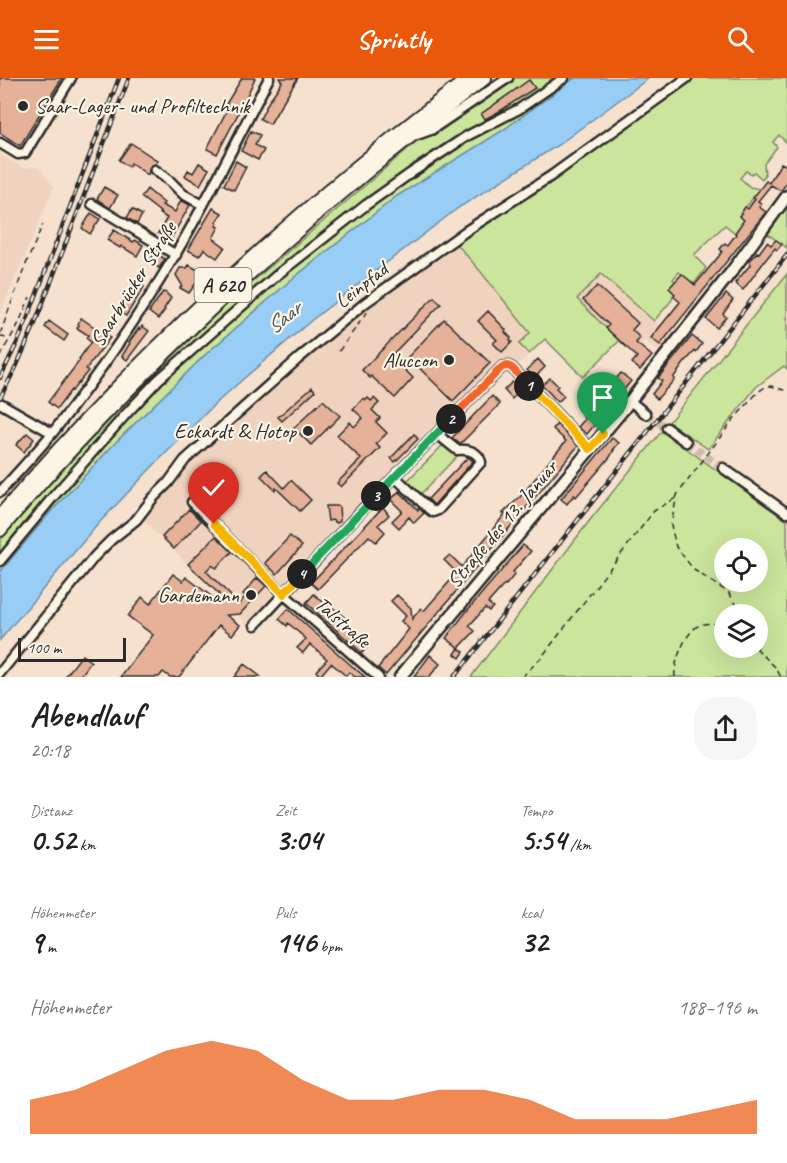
<!DOCTYPE html>
<html lang="de">
<meta charset="utf-8">
<style>
:root{--surface:#fff;--page:#f6f6f6;--text:#202124;--muted:#757577;--accent:#ea580c}
body{margin:0;font-family:Caveat,sans-serif;background:var(--page);color:var(--text);height:100vh;display:flex;flex-direction:column;font-size:22px;white-space:nowrap}
*{box-sizing:border-box;margin:0}
p{font-size:20px;color:var(--muted)}
.icon{flex:none;width:33px;height:33px;fill:none;stroke:currentColor;stroke-width:2;stroke-linecap:round;stroke-linejoin:round}
.map{position:relative;height:599px;overflow:hidden}
.side{display:flex;flex-direction:column;background:var(--surface);flex:1}
.side>*{flex:none}
.buttons{position:absolute;left:714px;top:460px;display:grid;gap:12px}
.buttons a{display:grid;place-items:center;width:54px;height:54px;border-radius:50%;background:var(--surface);box-shadow:0 6px 24px #0002;font-size:30px}
.scale{position:absolute;left:18px;bottom:15px;width:108px;box-sizing:border-box;padding-left:6px;border:3px solid #2b2b2b;border-top:0;font-size:16px;line-height:21px;white-space:nowrap;color:#2b2b2b;-webkit-text-stroke:4px #fcf5e5;paint-order:stroke}
.pin{position:absolute;display:grid;place-items:center;width:51px;height:51px;color:#fff;margin:-62px -26px;border-radius:50% 50% 50% 0;rotate:-45deg;box-shadow:0 0 6px #0007}
.pin .icon{rotate:45deg}
.km{position:absolute;width:30px;height:30px;margin:-15px;border-radius:50%;background:#222;color:#fff;font-size:16px;line-height:30px;text-align:center}
.round{display:grid;place-items:center;flex:none;width:63px;height:63px;border-radius:24px;background:var(--page)}
.head{display:flex;align-items:center;justify-content:space-between;height:102px;padding:0 30px}
h1{font-size:33px;font-weight:700;line-height:45px}
.metrics{display:grid;grid-template-columns:repeat(3,1fr);gap:9px;height:102px;padding:6px 30px}
.metrics div{display:grid;align-content:center}
.metrics b{font-size:30px;font-weight:700}
.metrics small{font-size:16px;font-weight:400}
.metrics p{font-size:16px}
.chart{height:168px;padding:12px 30px}
.chart p{display:flex;justify-content:space-between}
.chart svg{width:100%;height:108px;margin-top:6px;fill:var(--accent);opacity:.7}
header{display:flex;justify-content:space-between;align-items:center;height:78px;padding:0 30px;background:var(--accent);color:#fff;font-size:27px;font-weight:700}
.map>svg:first-child{display:block}
.built{fill:#f0d3be}
.green{fill:#cbe59c;stroke:#7b8864;stroke-width:1.5;fill-rule:evenodd}
.water{fill:#98cef6;stroke:#6c8da5;stroke-width:1.5}
.building{fill:#e5b198;stroke:#2b2b2b;stroke-width:1.5}
.lines{fill:none;stroke-linecap:round;stroke-linejoin:round}
.minor-tunnel{stroke:#cdbdad;stroke-width:8;stroke-dasharray:8 4;stroke-linecap:butt}
.minor-casing{stroke:#2b2b2b;stroke-width:13}
.major-casing{stroke:#2b2b2b;stroke-width:15}
.highway-casing{stroke:#2b2b2b;stroke-width:16}
.path{stroke:#2b2b2b;stroke-width:1.5;stroke-dasharray:6 4.5;stroke-linecap:butt}
.minor{stroke:#fcf5e5;stroke-width:8}
.major{stroke:#fcf5e5;stroke-width:10}
.highway{stroke:#fcf5e5;stroke-width:12}
.rail-casing{stroke:#2b2b2b;stroke-width:4.5}
.rail{stroke:#fcf5e5;stroke-width:2;stroke-dasharray:7;stroke-linecap:butt}
.split-1-casing{stroke:#fff;stroke-width:12}
.split-2-casing{stroke:#fff;stroke-width:12}
.split-3-casing{stroke:#fff;stroke-width:12}
.split-4-casing{stroke:#fff;stroke-width:12}
.split-5-casing{stroke:#fff;stroke-width:12}
.split-1{stroke:#f5b400;stroke-width:8}
.split-2{stroke:#f0652b;stroke-width:8}
.split-3{stroke:#22a559;stroke-width:8}
.split-4{stroke:#22a559;stroke-width:8}
.split-5{stroke:#f5b400;stroke-width:8}
.poi-dot{fill:#2b2b2b;stroke:#fcf5e5;stroke-width:2}
.labels{text-anchor:middle;stroke-width:4.5;stroke-linejoin:round;paint-order:stroke}
.shield{fill:#fcf5e5;stroke:#6a6863;stroke-width:1.5}
.shield-label{font-size:20px;font-weight:bold;fill:#2b2b2b}
.poi-label{font-size:21px;fill:#2b2b2b;stroke:#fcf5e5;text-anchor:end}
.street-label{font-size:21px;fill:#2b2b2b;stroke:#fcf5e5}
.water-label{font-size:22px;font-style:italic;fill:#46545e;stroke:#fcf5e5}
</style>
<header><svg class="icon" aria-label="menu" viewBox="0 0 24 24"><path d="M4 6h16M4 12h16M4 18h16"/></svg>Sprintly<svg class="icon" aria-label="search" viewBox="0 0 24 24"><circle cx="10" cy="10" r="6"/><path d="M15 15l6 6"/></svg></header>
<div class="map">
<svg width="787" height="599" viewBox="0 0 787 599">
<rect width="100%" height="100%" fill="#f5e1ce"/>
<filter id="ink" filterUnits="userSpaceOnUse"><feTurbulence type="fractalNoise" baseFrequency=".0167" numOctaves="2"/><feDisplacementMap in="SourceGraphic" scale="12" xChannelSelector="R" yChannelSelector="G"/><feConvolveMatrix kernelMatrix="1 2 1 2 8 2 1 2 1" color-interpolation-filters="sRGB"/></filter>
<g filter="url(#ink)">
<!-- built -->
<path class="built" d="M0,76L23,90L38,89L54,109L0,236Z
M455,164L481,194L530,255L519,266L529,276L511,294L506,293L503,294L373,429L332,471L254,553L143,442L146,439L153,425L174,406L190,384L325,261Z
M601,195L672,257L659,274L645,262L632,275L577,221Z"/>
<!-- green -->
<path class="green" d="M513,0H575L502,53L397,118L291,202L205,277L118,362L48,437L0,494V463L33,424L85,368L139,311L241,212L251,205L417,63Z
M691,0H787V65L779,57L773,64L777,69L764,86L765,97L762,101L754,94L751,96L746,93L740,100L750,109L760,111L739,138L745,142L735,155L725,147L694,177L706,190L694,206L679,194L673,201L675,204V216L671,223L654,243L601,196L577,221L619,263L583,299L545,261L529,276L519,266L530,255L481,194L455,164L606,63Z
M787,128V170L768,156Z
M787,196V291L784,288L756,309L708,371L669,344Z
M662,353L787,443V599H471L590,442ZM724,471H758V504H724ZM724,537H758V570H724Z
M443,367H447L458,377L420,417L407,403Z"/>
<!-- water -->
<path class="water" d="M575,0H649L558,67L458,130L313,241L242,302L213,328L152,389L99,445L0,562V494L48,437L118,362L205,277L291,202L397,118L502,53Z"/>
<!-- building -->
<path class="building" d="M0,0H62L20,68L0,55Z
M242,0H255L245,22L237,33L239,34L217,76L207,71L229,28L226,26Z
M279,0H298L284,22L270,46L260,41L269,23L282,4Z
M529,2L535,10L500,33L485,41L481,36Z
M251,53L260,57L255,67L264,72L258,82L241,73Z
M131,65L158,83L156,86L150,89L148,97L131,85L129,89L119,82Z
M236,83L246,89L234,112L224,107Z
M199,85L209,91L200,107L185,98L188,92L193,95Z
M781,85L787,88V104L781,113L771,107L758,123L762,126L759,129L766,134L660,267L651,260L680,224L673,218L675,216L669,210L682,196L695,207L719,178L722,173L720,171L725,165L728,167L736,156L735,155L744,142L739,138L745,129L748,131L755,121L753,120L766,103L769,105Z
M104,109L118,117L110,130L97,121Z
M147,111L164,125L162,127L175,134L181,122L190,127L170,162L158,155L167,140L159,135L160,134L141,119Z
M213,130L222,135L216,144L218,145L216,148L219,149L213,160L225,169L217,180L204,171L199,178L188,172Z
M132,131L142,137L137,146L127,140Z
M91,135L100,141L90,156L82,150Z
M114,152L133,164L135,162L143,167L137,178L121,168L120,170L107,162Z
M776,162L782,166L777,172L775,170L767,180L743,212L735,205L751,186L749,184L757,174L759,175L767,164L771,167Z
M155,175L165,181L159,190L149,184Z
M189,187L203,195L189,215L180,210L182,207L176,197L180,190H187Z
M136,204L144,209L126,238L117,232Z
M597,208L638,245L632,252L640,260L636,265L652,278L640,292L632,285L637,279L606,250L609,247L583,222Z
M163,214L166,215L171,220L164,231L165,232L158,241L149,234Z
M726,216L733,222L723,236L726,239L717,250L706,241Z
M434,219L441,226L391,278L413,300L395,320L371,298L370,300L362,292Z
M488,233L506,252L505,254L511,260L510,262L512,264L502,274L493,265L497,262L478,243Z
M81,240L110,260L86,291L88,293L72,313L71,312L57,331L48,324L80,282L79,281L91,264L86,260L88,257L77,250L79,247L78,246Z
M444,241L490,285L453,323L408,279Z
M49,243L68,257L64,263L45,249Z
M142,248L149,253L127,282L122,278L130,265L129,264L139,250L141,251Z
M692,258L702,266L696,274L695,273L685,284L673,300L675,301L657,321L652,316L662,303L658,300Z
M538,281L545,289L534,300L527,292Z
M621,295L631,303L587,356L578,349L585,341L583,339L593,327L596,329L605,318L597,311L603,303L609,309Z
M550,300L558,308L556,310L564,318L558,324L542,307Z
M512,304L521,312L512,321L504,312Z
M312,309L315,313L282,343L278,339Z
M492,318L500,326L461,365H459L452,360Z
M364,320L366,322L368,320L371,323L374,320L379,325L372,332L380,340L376,344L387,355L376,366L380,370L341,409L337,405L361,381L337,357L350,344L354,349L363,340L353,331Z
M323,322L340,338L311,367L294,350Z
M557,346L578,368L386,597L378,590L409,551L401,543L406,538L391,523L397,517L411,530L412,541L421,530L424,533L429,527L457,495L444,482L450,477L462,489L505,436L503,435L520,419L566,363L553,351Z
M27,355L34,361L24,374L16,367Z
M414,356L418,361L395,384L391,380Z
M612,360L619,365L613,372H614L610,379L576,419L574,417L567,426L561,421Z
M468,379L473,383L434,427L428,421Z
M215,387L225,396L210,413L200,404Z
M267,392L284,410L291,402L311,422L300,433L276,410L275,412L261,398Z
M399,413L418,432L419,430L424,435L414,445L409,439L399,450L392,443L402,433L391,422Z
M326,428H339L340,443L337,445L332,442L328,443Z
M383,429L389,437L378,447L385,454L376,464L369,458L318,511L311,505Z
M189,431L201,443L174,471L162,459Z
M216,458L232,474L216,490L212,487L206,493L239,526L246,518L243,516L257,500L266,508L240,536L226,537L240,547L232,557L219,547L179,599H170L163,594L159,599H121L153,557L128,538L142,519L150,526L173,496L183,503L186,499L215,521L219,516L188,486Z
M290,458L302,468L277,496L265,485Z
M523,467L531,473L513,494L515,496L506,507L505,506L488,525L493,529L489,533L485,530L469,548L475,553L459,570L464,574L460,580L455,576L459,570L446,560L466,534Z
M314,516L331,531L333,530L349,543L347,545L351,549L350,550L369,567L362,575L306,525Z
M288,531L353,589L365,599H355L349,594L346,598L331,585L320,598L316,593L327,581L310,566L303,575L297,570L306,561L288,545L287,548L279,541Z
M82,577L91,584L80,599H65Z
M430,577L440,586L429,599H414Z
M244,586L261,599H234Z"/>
<g class="lines">
<!-- minor-tunnel -->
<path class="minor-tunnel" d="M646,336L667,350
M686,364L723,390"/>
<!-- minor casing -->
<g class="minor-casing">
<path id="minor" d="M417,57L431,52L508,0
M0,65L18,76L25,75L71,0
M155,92L171,104L183,116L203,127
M92,126L176,177
M630,323L646,336
M0,325L52,355
M667,350L686,364
M723,390L787,435
M395,399L429,431L433,434L438,432L481,384C478,373 467,371 457,372L437,356
M0,414C18,394 37,374 54,353C98,297 139,238 175,177C209,120 238,59 269,0
M192,424L279,512L378,599
M0,483L53,419L127,335L158,302L277,197L366,127L411,95L467,58L519,31L564,0
M255,547L365,429L502,289L508,288L512,290L590,371
M0,595L95,478L111,462L136,442L153,420L168,405L185,382L298,281L365,225L466,153L551,98L687,0"/>
</g>
<!-- major casing -->
<g class="major-casing">
<path id="major" d="M400,599L622,333L732,193L787,118"/>
</g>
<!-- highway casing -->
<g class="highway-casing">
<path id="highway" d="M0,438C138,276 300,129 469,0
M0,452C143,284 309,134 485,0"/>
</g>
<!-- path -->
<path class="path" d="M0,256L24,191L43,146
M0,258L8,261
M339,273L368,233
M0,278L18,247L30,219
M743,537L729,515L694,492L676,469L671,447L677,417L733,342L758,314L765,309L771,308L787,313
M756,570L776,590L781,599
M522,599L541,580L654,433L677,419
M675,599C673,585 686,552 700,547C708,544 716,546 724,547"/>
<!-- minor -->
<use href="#minor" class="minor"/>
<!-- major -->
<use href="#major" class="major"/>
<!-- highway -->
<use href="#highway" class="highway"/>
<!-- rail casing -->
<g class="rail-casing">
<path id="rail" d="M0,300L18,263L28,239L119,0
M0,320L16,289L34,248L129,0
M454,599L787,177"/>
</g>
<!-- rail -->
<use href="#rail" class="rail"/>
</g>
</g>
<g class="lines" filter="url(#ink)">
<!-- split-1 casing -->
<g class="split-1-casing">
<path id="split-1" d="M529,308L590,371L603,356"/>
</g>
<!-- split-2 casing -->
<g class="split-2-casing">
<path id="split-2" d="M451,341L502,289L508,288L512,290L529,308"/>
</g>
<!-- split-3 casing -->
<g class="split-3-casing">
<path id="split-3" d="M376,418L451,341"/>
</g>
<!-- split-4 casing -->
<g class="split-4-casing">
<path id="split-4" d="M302,496L376,418"/>
</g>
<!-- split-5 casing -->
<g class="split-5-casing">
<path id="split-5" d="M214,446L284,516L302,496"/>
</g>
<!-- split-1 -->
<use href="#split-1" class="split-1"/>
<!-- split-2 -->
<use href="#split-2" class="split-2"/>
<!-- split-3 -->
<use href="#split-3" class="split-3"/>
<!-- split-4 -->
<use href="#split-4" class="split-4"/>
<!-- split-5 -->
<use href="#split-5" class="split-5"/>
</g>
<!-- markers -->
<g class="poi-dot">
<circle cx="23" cy="28" r="6"/>
<circle cx="449" cy="282" r="6"/>
<circle cx="308" cy="353" r="6"/>
<circle cx="251" cy="517" r="6"/>
</g>
<g class="labels">
<!-- shield labels -->
<rect class="shield" x="194.5" y="190" width="57" height="34" rx="4.5"/>
<g class="shield-label">
<text x="223" y="214">A 620</text>
</g>
<!-- poi labels -->
<g class="poi-label">
<text x="35" y="35" text-anchor="start">Saar-Lager- und Profiltechnik</text>
<text x="437" y="289">Aluccon</text>
<text x="296" y="360">Eckardt &amp; Hotop</text>
<text x="239" y="524">Gardemann</text>
</g>
<!-- street labels -->
<g class="street-label">
<text transform="translate(133 206) rotate(-58)" y="7">Saarbrücker Straße</text>
<text transform="translate(361 207) rotate(-38)" y="7">Leinpfad</text>
<text transform="translate(502 446) rotate(-50)" y="7">Straße des 13. Januar</text>
<text transform="translate(343 544) rotate(41)" y="7">Talstraße</text>
</g>
<!-- water labels -->
<g class="water-label">
<text transform="translate(283 239) rotate(-39)" y="8">Saar</text>
</g>
</g>
</svg>
<div class="buttons">
<a><svg class="icon" aria-label="locate" viewBox="0 0 24 24"><circle cx="12" cy="12" r="6"/><path d="M12 2v4M12 18v4M2 12h4M18 12h4"/></svg></a>
<a><svg class="icon" aria-label="layers" viewBox="0 0 24 24"><path d="M12 4l9 5-9 5-9-5zM3 14l9 5 9-5"/></svg></a>
</div>
<div class="scale">100 m</div>
<div class="pin" style="left:603px;top:356px;background:#1e9e55"><svg class="icon" aria-label="arrive" viewBox="0 0 24 24"><path d="M6 21V4h12l-3 4 3 4H6"/></svg></div>
<div class="pin" style="left:214px;top:446px;background:#d93025"><svg class="icon" aria-label="check" viewBox="0 0 24 24"><path d="M5 12l5 5 9-10"/></svg></div>
<b class="km" style="left:529px;top:308px">1</b>
<b class="km" style="left:451px;top:341px">2</b>
<b class="km" style="left:376px;top:418px">3</b>
<b class="km" style="left:302px;top:496px">4</b>
</div>
<section class="side">
<div class="head"><div><h1>Abendlauf</h1><p>20:18</p></div><a class="round"><svg class="icon" aria-label="share" viewBox="0 0 24 24"><path d="M12 15V3M7 8l5-5 5 5M5 13v7h14v-7"/></svg></a></div>
<div class="metrics">
<div><p>Distanz</p><b>0.52<small> km</small></b></div>
<div><p>Zeit</p><b>3:04</b></div>
<div><p>Tempo</p><b>5:54<small> /km</small></b></div>
</div>
<div class="metrics">
<div><p>Höhenmeter</p><b>9<small> m</small></b></div>
<div><p>Puls</p><b>146<small> bpm</small></b></div>
<div><p>kcal</p><b>32</b></div>
</div>
<div class="chart"><p><span>Höhenmeter</span>188–196 m</p>
<svg viewBox="0 0 160 44" preserveAspectRatio="none"><path d="M0 44V30L10 26L20 18L30 10L40 6L50 10L60 22L70 30L80 30L90 26L100 26L110 30L120 38L130 38L140 38L150 34L160 30V44z"/></svg>
</div>
</section>
